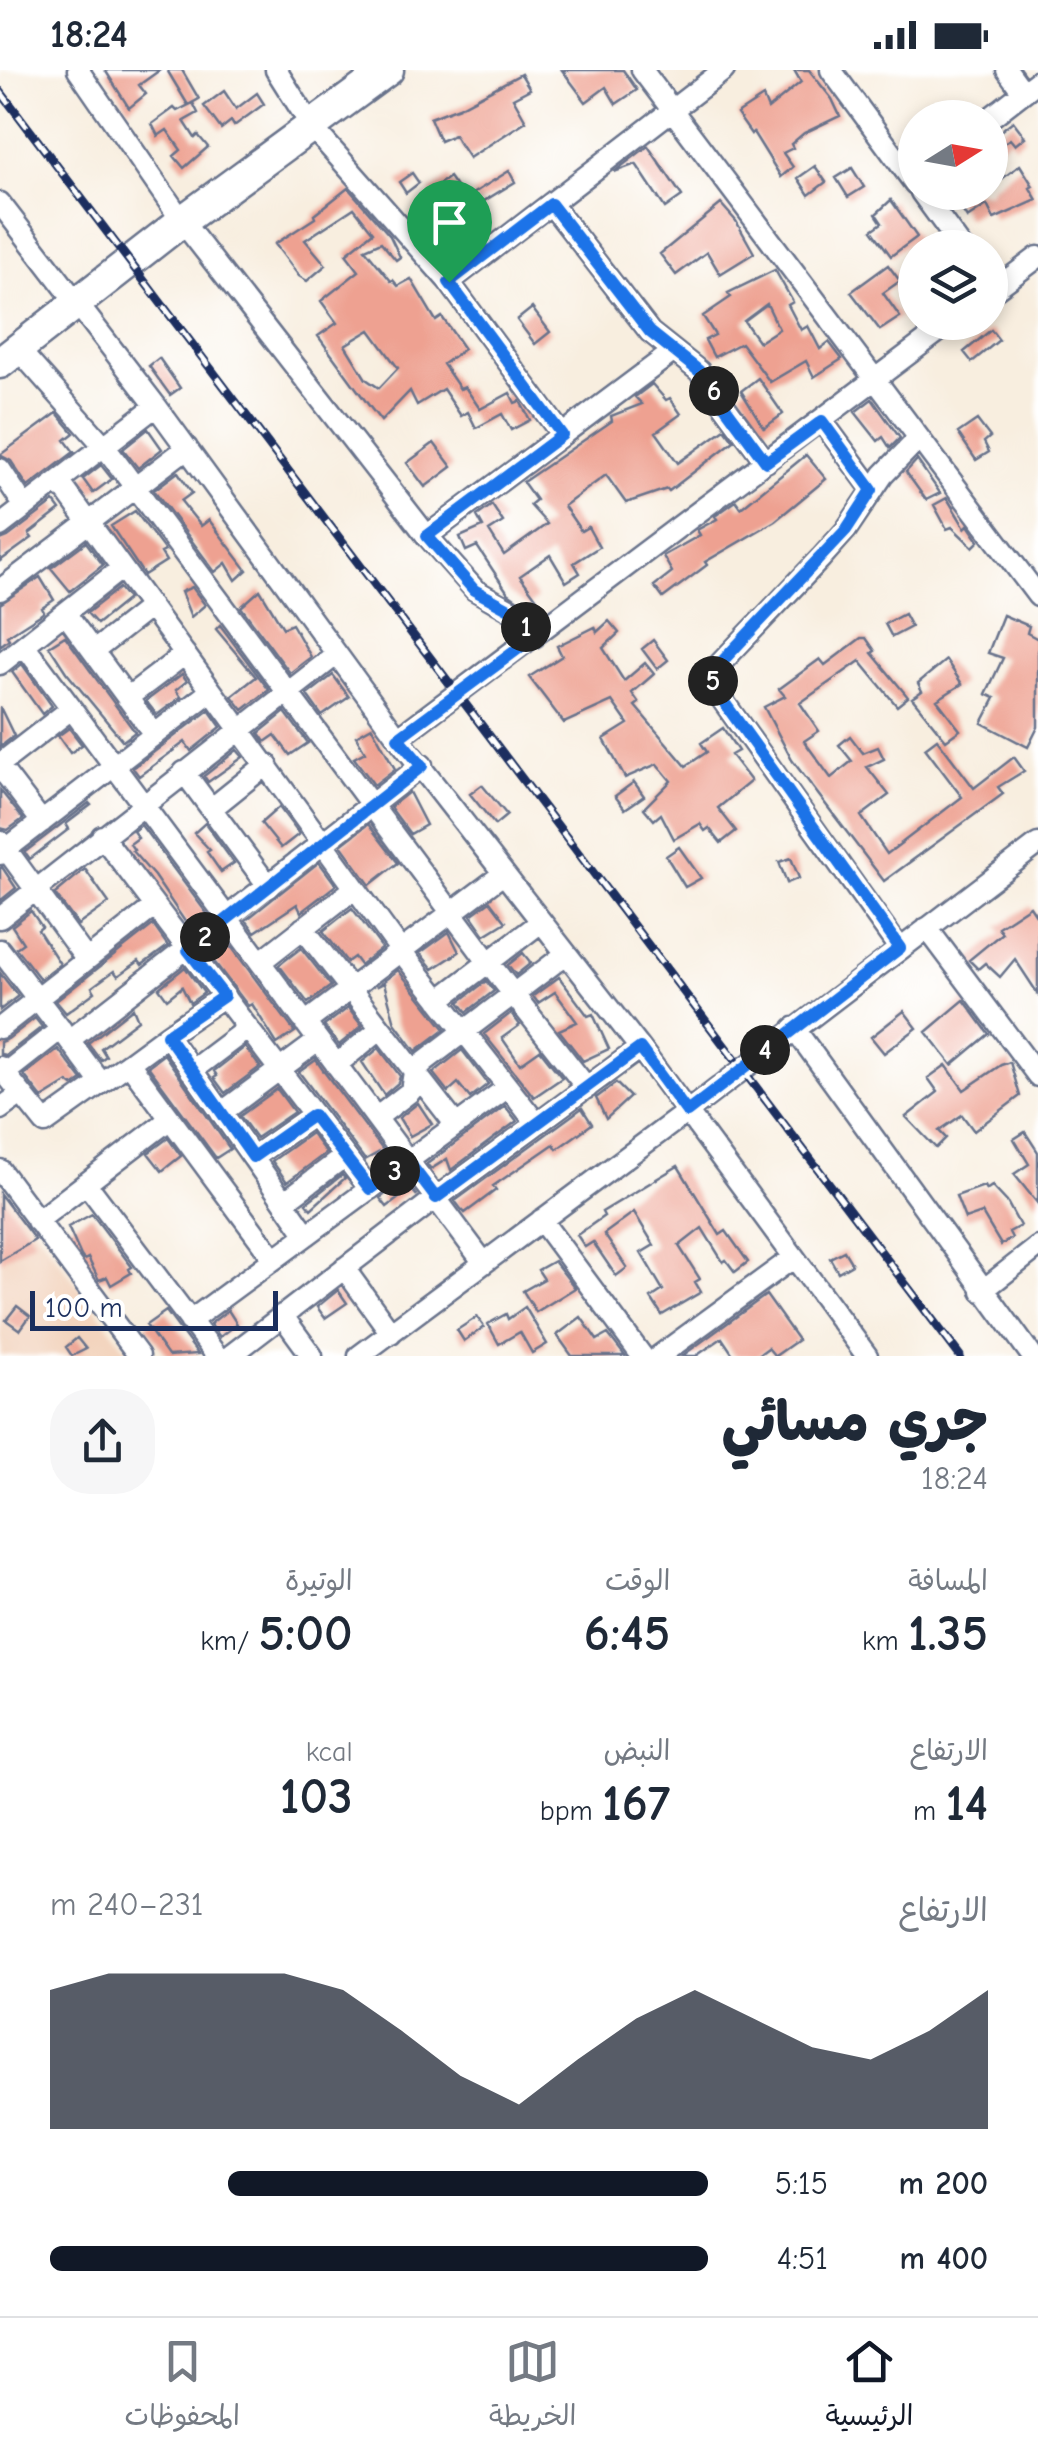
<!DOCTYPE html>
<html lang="ar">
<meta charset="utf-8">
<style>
:root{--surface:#fff;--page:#f6f6f7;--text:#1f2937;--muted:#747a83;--line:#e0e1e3;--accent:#111827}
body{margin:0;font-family:"Comic Neue","Playpen Sans Arabic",sans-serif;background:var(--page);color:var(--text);direction:rtl;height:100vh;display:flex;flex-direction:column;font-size:38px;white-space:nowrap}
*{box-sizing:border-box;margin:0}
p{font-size:32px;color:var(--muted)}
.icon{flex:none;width:55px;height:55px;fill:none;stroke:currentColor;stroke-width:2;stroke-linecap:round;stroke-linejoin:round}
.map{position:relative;height:1286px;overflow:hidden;direction:ltr}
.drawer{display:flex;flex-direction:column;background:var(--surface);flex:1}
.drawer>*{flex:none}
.needle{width:65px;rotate:79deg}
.fabs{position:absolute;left:898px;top:30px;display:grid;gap:20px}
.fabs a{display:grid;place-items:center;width:110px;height:110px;border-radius:50%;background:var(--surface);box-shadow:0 5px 15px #0003;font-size:50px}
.scale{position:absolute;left:30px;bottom:25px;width:248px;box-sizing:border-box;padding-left:10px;border:5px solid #1b2f5e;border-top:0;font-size:28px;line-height:35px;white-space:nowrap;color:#1b2f5e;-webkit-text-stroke:8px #fff;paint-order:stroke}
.pin{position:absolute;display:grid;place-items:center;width:85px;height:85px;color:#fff;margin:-102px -42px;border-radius:50% 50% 50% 0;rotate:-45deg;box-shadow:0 0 10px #0007}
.pin .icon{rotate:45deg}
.km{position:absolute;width:50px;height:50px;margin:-25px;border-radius:50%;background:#222;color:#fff;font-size:28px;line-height:50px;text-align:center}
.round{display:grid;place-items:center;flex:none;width:105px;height:105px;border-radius:40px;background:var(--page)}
.headline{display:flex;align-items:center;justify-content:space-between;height:170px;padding:0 50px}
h1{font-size:55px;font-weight:800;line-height:75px}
.stats{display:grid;grid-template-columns:repeat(3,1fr);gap:15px;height:170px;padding:10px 50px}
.stats div{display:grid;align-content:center}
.stats b{font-size:50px;font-weight:800}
.stats small{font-size:28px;font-weight:400}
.stats p{font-size:28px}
.chart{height:280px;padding:20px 50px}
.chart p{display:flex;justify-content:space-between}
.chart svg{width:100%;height:180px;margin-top:10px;fill:var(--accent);opacity:.7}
ul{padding:0 50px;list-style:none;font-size:32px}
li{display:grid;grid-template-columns:160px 120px 1fr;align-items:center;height:75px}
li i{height:25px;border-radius:12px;background:var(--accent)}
.status{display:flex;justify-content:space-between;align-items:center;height:70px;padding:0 50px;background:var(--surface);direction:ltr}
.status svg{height:28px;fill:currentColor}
.menu{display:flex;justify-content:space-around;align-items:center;height:140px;border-top:2px solid var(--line);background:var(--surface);font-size:28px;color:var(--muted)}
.menu a{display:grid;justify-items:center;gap:5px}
.menu .current{color:var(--accent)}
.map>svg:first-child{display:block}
.built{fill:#f3d4be}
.building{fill:#eea191;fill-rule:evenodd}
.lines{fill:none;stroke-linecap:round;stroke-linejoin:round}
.minor-casing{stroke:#68728b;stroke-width:25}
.highway-casing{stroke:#68728b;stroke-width:35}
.minor{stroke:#fff;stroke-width:20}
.highway{stroke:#fff;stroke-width:30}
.rail-casing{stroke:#1b2f5e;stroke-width:9}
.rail{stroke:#fff;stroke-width:5;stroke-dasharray:15;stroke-linecap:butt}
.route-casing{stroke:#fff;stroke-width:20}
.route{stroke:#1a73e8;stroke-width:12}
</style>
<div class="status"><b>18:24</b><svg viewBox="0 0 49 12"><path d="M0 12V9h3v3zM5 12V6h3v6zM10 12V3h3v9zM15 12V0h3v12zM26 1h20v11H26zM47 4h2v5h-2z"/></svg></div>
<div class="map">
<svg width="1038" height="1286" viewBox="0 0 1038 1286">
<rect width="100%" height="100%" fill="#fff"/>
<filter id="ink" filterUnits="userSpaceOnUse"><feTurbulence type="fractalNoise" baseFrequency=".01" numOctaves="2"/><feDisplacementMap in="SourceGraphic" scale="20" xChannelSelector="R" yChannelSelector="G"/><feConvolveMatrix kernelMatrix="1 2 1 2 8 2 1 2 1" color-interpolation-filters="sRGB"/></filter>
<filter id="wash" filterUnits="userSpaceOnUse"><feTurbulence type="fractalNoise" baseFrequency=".0048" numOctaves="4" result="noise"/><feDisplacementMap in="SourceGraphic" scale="40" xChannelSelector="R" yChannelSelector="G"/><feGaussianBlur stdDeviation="2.25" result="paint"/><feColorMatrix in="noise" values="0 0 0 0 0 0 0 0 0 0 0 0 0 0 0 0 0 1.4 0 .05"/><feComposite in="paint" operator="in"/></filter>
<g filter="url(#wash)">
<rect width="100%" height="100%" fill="#f8eedf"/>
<!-- built -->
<path class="built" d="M0,1112L131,1286H0Z"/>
<g id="blocks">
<!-- building -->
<path class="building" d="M105,0H160L139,15L146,24L129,38Z
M167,0H182L199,29L188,35Z
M562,0H623L637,20L616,34L606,17L586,32Z
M794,0H809L832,29L840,46L804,63L791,74L793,78L783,83L793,97L781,107L753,62L751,64L737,44L763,27L768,39L801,12Z
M521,4L530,19L513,28L526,51L469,88L454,65L440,71L430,48L459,37Z
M224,21L236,39L257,23L264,34L234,56L231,51L221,59L204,36Z
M193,33L198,43L184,51L195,68L198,65L208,77L184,98L174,86L181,80L167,60L158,66L152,54L174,38L177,41Z
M1013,51L1025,67L1015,75L1010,69L990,81V69Z
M648,76L682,126L665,138L636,94L614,102Z
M1020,95L1033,116L1030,118L1037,130L994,149L987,135L967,148L951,122H990V118Z
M815,96L826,112L809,125L798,108Z
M852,98L864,117L848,127L836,108Z
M509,101L515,112L479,134L472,124Z
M412,103L419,113L406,123L399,112Z
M449,107L461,124L443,138L430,121Z
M348,118L390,166L400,187L396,190L381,172L365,179L391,211L393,210L398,216L411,209L436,251L442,247L464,279L443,294L460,319L465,317L480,339L510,323L515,333L520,331L530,350L511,360L502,344L476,358L468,342L461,346L443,319L417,335L410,321L381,351L370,337L318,266L337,253L321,231L359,201L346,184L373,162L354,138L305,170L326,195L307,211L299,206L275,174L315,148L314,145ZM370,260L398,298L379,318L366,309L345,275Z
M891,130L917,167L891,186L872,160L882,153L876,144Z
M721,134L736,151L754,183L720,204L707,182L676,205L660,184Z
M888,195L900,211L883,223L900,247L880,260L851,222Z
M775,200L793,232L788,235L801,260L808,256L820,279L829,272L842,289L814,307L806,291L770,312L741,273L714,287L705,270L715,265L703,246L731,227L728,223ZM767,234L779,259L759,272L744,251Z
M532,238L550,262L535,274L517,250Z
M991,260L999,270L972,292L964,282Z
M159,288L180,318L170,325L149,296Z
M758,308L783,344L764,358L741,321Z
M652,314L666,330L670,328L681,344L656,362L678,393L725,359L734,371L669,421L667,419L626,433L606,405L564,436L581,461L588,457L599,477L574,493L580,503L566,512L550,485L520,506L537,529L528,537L508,523L477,476L466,481L460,467L483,457L477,446L492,435L503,452L489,461L504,485L547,454L530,435L536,430L523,412L612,351L611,346L642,334L635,327Z
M872,329L900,368L890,378L883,367L878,371L855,342Z
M57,343L74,363L65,370L74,382L28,417L11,391L0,385Z
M977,350L990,367L984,372L989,382L976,390L958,363Z
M148,359L162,379L138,398L123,379Z
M434,373L452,397L425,417L407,393Z
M806,385L826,409L775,451L705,492L707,495L663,528L654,516L672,502L663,486L700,465L697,460L717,449L715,446L736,431L741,438Z
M917,390L940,423L926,430L906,402Z
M101,395L112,409L93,423L83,409Z
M178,402L192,423L181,431L201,456L209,450L247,500L236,510L226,493L215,502L154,420Z
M947,428L965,458L968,455L979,471L973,477L952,457L947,459L934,435Z
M54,432L60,440L29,464L32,468L0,491V470L8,467Z
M135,441L165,481L161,483L166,491L144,505L111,456Z
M86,472L103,495L70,521L51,498Z
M40,507L54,530L42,538L44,542L40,545L7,566L9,569L0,576V534Z
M192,517L205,535L191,547L181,522Z
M119,518L128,529L97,554L87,543Z
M260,520L283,558L292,554L311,587L290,603L241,537Z
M904,544L911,557L892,567L885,554Z
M1003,545L1029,556L1027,563L1038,569V657L1028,677L982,653L995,628L986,624L1003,588L988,583Z
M609,551L619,563L603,578L624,611L645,593L654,604L632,623L639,633L635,636L686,696L707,682L701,673L723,658L738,681L731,685L751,711L718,738L736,761L721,773L709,758L705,761L700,754L674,769L661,744L654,750L644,738L671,711L657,694L625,708L604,669L628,654L612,631L564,653L529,607L562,586L557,576L595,557L597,562Z
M220,555L269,620L243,640L232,626L256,607L216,559Z
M65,566L135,662L123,671L66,602L49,576Z
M861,568H866L875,581L872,583L908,627L897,636L860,591L800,633L819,661L804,671L831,708L852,691L839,675L850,666L863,683L878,677L884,689L867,697L889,725L861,746L887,784L962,727L925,678L937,669L974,718L1014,687L1024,701L998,717L1003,724L884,811L792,690L764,637L785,626L779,619L820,589L825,595Z
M653,570L668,590L657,599L642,579Z
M946,590L962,614L937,630L960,660L946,670L912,628L922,621L918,613Z
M22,594L52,636L42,644L12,602Z
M182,604L187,611L176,620L181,627L157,645L146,631Z
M333,605L349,627L322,646L307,625Z
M0,637L14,666L0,677Z
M209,640L221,657L191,681L185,672L139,706L133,698Z
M285,642L308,673L290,685L275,665L265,672L259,663Z
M372,657L395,699L374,715L354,688L365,682L356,666Z
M69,658L82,675L70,683L58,666Z
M237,680L243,687L208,712L204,706Z
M634,712L644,726L625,739L615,726Z
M482,715L507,745L495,755L470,724Z
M0,720L23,749L8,760L0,758Z
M409,722L426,755L410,764L390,737Z
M89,733L91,735L66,754L69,759L30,789L25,782Z
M279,737L299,764L281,778L261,753Z
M205,753L234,793L221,802L207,782L210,780L194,763Z
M368,754L398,793L370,815L341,775Z
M141,755L208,845L190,859L154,806L132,781L134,780L130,774L138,768L133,761Z
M679,777L701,808L685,817L666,786Z
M791,788L799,808L787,813L779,792Z
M319,792L336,815L301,842L297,834L255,862L246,850Z
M2,797L16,818L0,831V798Z
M85,799L109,833L78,855L55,824Z
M490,831L506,852L485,865L471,845Z
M1030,836L1038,848V924L1015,889L1000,907L985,893L978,899L969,890L1002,863L998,857Z
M352,838L382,878L360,895L354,887L347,892L323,861Z
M31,841L42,857L38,860L60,894L40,909L16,878L23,873L12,856Z
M153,855L168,876L142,895L139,891L118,906L114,901L92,917L95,922L66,943L56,931Z
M449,862L459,882L433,899L420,883Z
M224,867L295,962L277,974L252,934L248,936L206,881Z
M301,878L331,916L308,933L279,895Z
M523,883L531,893L516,905L508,895Z
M185,897L204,923L190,933L182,917L167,929L159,918Z
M398,900L445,959L416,981L395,953L384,913L376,917Z
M0,903L18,926L0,940Z
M559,907L588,946L593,944L609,979L583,991L559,960L577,952L555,922L538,933L533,926Z
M486,911L494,921L467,942L459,932Z
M964,930L989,964L952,995L926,962Z
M133,938L138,950L101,978L106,986L101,990L88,973Z
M348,938L362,956L339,975L324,956Z
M904,941L917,958L884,983L871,967Z
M511,943L520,955L502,968L520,994L540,980L562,1008L534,1027L484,964Z
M35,948L42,957L6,985L0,984V972L8,969Z
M245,977L260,997L225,1023L214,1008L217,1006L214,1001Z
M379,978L400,1006L398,1013L384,1025L362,992Z
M58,979L82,1010L73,1016L68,1012L42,1028L24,1005Z
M462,980L488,1014L470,1028L458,1013L448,1022L433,1003Z
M164,984L230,1079L216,1088L148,996Z
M316,990L325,1003L383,1080L365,1090L299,1002Z
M1010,992L1020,1026L974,1061L962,1045L939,1061L946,1068L936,1078L906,1047L938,1022L928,1008L946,995L964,1020L1001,995Z
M616,1013L630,1027L606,1049L596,1028Z
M277,1019L294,1042L256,1068L240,1046Z
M418,1033L432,1054L410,1066L399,1048Z
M505,1036L517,1051L451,1100L447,1089L431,1099L427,1094Z
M582,1038L592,1054L557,1079L554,1074L493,1116L496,1120L465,1143L461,1139L455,1131Z
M1025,1062L1038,1082V1134L1014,1104L1029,1094L1014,1069Z
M311,1063L326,1083L287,1112L272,1091Z
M168,1068L181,1086L162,1101L148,1083Z
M678,1096L720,1165L726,1161L748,1192L735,1202L726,1190L723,1192L702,1158L679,1176L700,1209L695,1212L701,1222L662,1245L651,1228L663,1220L641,1183L654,1175L634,1142L604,1164L627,1198L616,1206L593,1172L585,1177L577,1165L604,1146L602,1142Z
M342,1105L345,1108L311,1139L306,1133Z
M405,1110L417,1126L411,1119L387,1137L380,1128Z
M984,1116L986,1120L992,1116L1007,1132L1020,1156L1009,1162L1012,1168L1001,1175L982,1143L965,1149L956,1126Z
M0,1124L35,1170L0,1191Z
M92,1144L132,1197L129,1199L131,1203L111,1215L107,1207L99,1210L88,1188L84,1190L81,1186L68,1157Z
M844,1181L852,1194L838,1202L830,1188Z
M554,1191L575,1218L536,1242L523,1221L544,1209L538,1200Z
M338,1220L347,1233L325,1248L317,1237Z
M766,1225L798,1270L775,1286L768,1278L757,1286H734L722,1268L696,1286H682Z
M17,1236L30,1246L20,1260L6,1250Z
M525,1237L547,1274L532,1283L520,1262L499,1274L488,1254L506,1244L508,1249Z
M228,1240L237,1254L220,1267L210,1254Z
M166,1241L180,1260L198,1284L168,1286L146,1255Z
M477,1247L484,1257L464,1271L457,1260Z
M581,1247L597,1270L608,1264L625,1286H572L557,1265Z
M77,1268L86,1279L72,1286L66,1277Z"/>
</g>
</g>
<g filter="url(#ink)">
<use href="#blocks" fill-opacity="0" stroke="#68728b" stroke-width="2.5"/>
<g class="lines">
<!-- minor casing -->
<g class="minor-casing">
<path id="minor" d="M78,0L182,151L427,466L475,520L515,543L534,567
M276,0L312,57L449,212L562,365
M642,0L1038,526
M831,0L915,114
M1007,0L1023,22
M990,48L1038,11
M921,122L962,178
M0,133L156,336L398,668L640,978L867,1286
M551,134L650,262L699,301L766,392
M449,212L724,0
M990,223L1038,187
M18,279L105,377L489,893L587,1018
M822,351L872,419
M0,399L25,437
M60,413L401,881L537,1054
M0,456L156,336
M427,466L674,281
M0,520L187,378
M65,543L154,664
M25,576L484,1193
M94,581L150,537
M0,594L122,498
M127,628L185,584
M398,668L951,252
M0,694L71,639
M0,697L42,752
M184,702L269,817
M211,739L267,694
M102,766L370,1119
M1,772L86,889
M0,784L211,621
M0,848L336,585
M303,858L456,1055
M927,858L1038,1006
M899,878L716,621L712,608L716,598L821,488L846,460L883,405L919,368
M0,880L69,970L422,695
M260,892L355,818
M224,926L167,965L307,1165
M439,930L541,852
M305,953L503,804
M0,958L155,836
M794,958L1032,1286
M167,965L129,993L274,1189
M69,970L101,1013
M336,995L380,959
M0,997L45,1053L129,993
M191,1001L248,958
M5,1003L61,959
M0,1039L21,1024
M221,1043L318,971
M376,1048L411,1021L414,1002L425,991L566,884
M253,1087L313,1045
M0,1100L139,1286
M86,1113L217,1286
M284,1132L345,1086
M541,1150L642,1286
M37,1151L170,1049
M344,1198L391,1263
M982,1221L1038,1177
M282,1245L312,1286
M190,1251L508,1017
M230,1286L436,1128L640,978
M359,1286L687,1042L1038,774
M659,1286L793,1188"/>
</g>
<!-- highway casing -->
<g class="highway-casing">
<path id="highway" d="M0,293L182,151L388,0"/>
</g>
<!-- minor -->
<use href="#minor" class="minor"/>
<!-- highway -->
<use href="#highway" class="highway"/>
<!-- rail casing -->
<g class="rail-casing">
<path id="rail" d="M0,21L960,1286"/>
</g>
<!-- rail -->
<use href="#rail" class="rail"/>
</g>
</g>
<g class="lines" filter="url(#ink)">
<!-- route casing -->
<g class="route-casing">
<path id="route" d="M551,134L650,262L699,301L766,392L822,351L872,420L846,460L716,598L712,608L716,621L900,878L687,1042L640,978L436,1128L408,1091L370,1119L313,1045L253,1087L167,965L224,926L188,880L422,696L398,668L534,567L515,542L474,520L427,466L562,365L449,212Z"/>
</g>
<!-- route -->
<use href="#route" class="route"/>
</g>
</svg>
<div class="fabs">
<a><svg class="needle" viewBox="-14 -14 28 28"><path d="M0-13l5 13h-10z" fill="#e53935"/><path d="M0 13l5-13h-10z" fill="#747a83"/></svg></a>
<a><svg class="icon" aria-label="layers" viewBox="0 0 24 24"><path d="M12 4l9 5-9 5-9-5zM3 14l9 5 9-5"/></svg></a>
</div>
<div class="scale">100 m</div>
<div class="pin" style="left:449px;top:212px;background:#1e9e55"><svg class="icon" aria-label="arrive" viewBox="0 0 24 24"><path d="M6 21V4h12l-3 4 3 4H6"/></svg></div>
<b class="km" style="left:526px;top:557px">1</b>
<b class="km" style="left:205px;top:867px">2</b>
<b class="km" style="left:395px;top:1101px">3</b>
<b class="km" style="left:765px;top:980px">4</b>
<b class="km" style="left:713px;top:611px">5</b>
<b class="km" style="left:714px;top:321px">6</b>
</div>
<section class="drawer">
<div class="headline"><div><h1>جري مسائي</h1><p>18:24</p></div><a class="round"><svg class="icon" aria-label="share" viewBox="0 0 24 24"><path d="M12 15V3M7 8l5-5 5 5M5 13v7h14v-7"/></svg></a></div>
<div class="stats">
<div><p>المسافة</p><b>1.35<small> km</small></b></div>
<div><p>الوقت</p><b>6:45</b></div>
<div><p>الوتيرة</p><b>5:00<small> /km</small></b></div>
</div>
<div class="stats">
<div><p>الارتفاع</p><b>14<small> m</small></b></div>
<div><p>النبض</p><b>167<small> bpm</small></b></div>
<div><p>kcal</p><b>103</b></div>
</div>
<div class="chart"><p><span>الارتفاع</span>231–240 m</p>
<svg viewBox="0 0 160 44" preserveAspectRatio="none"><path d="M0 44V10L10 6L20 6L30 6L40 6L50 10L60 20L70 31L80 38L90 27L100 17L110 10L120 17L130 24L140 27L150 20L160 10V44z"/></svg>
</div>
<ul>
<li><b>200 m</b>5:15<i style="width:73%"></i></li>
<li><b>400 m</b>4:51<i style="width:100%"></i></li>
</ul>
</section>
<nav class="menu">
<a class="current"><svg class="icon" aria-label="home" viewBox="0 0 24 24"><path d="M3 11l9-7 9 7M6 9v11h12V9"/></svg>الرئيسية</a>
<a><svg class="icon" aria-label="map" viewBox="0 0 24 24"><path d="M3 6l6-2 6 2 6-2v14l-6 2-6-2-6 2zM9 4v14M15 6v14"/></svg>الخريطة</a>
<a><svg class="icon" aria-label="saved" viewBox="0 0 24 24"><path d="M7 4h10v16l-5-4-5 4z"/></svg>المحفوظات</a>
</nav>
